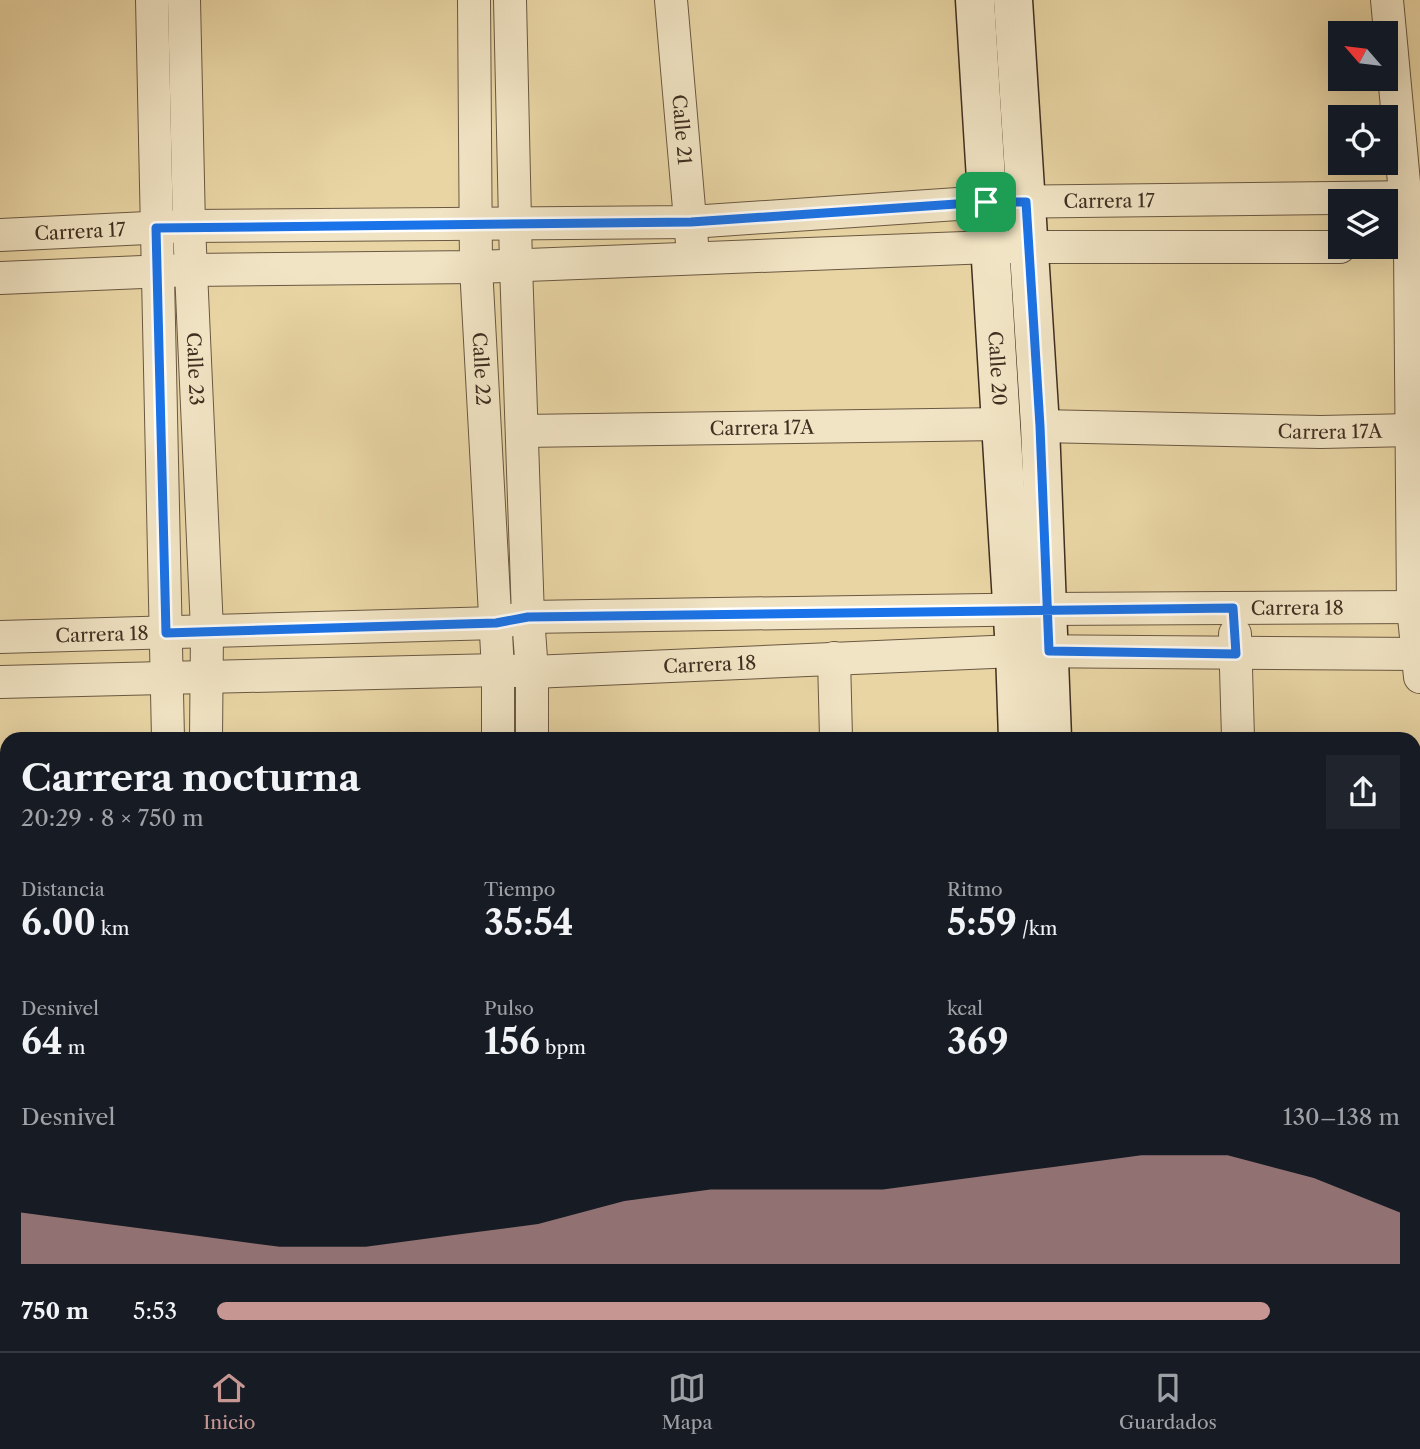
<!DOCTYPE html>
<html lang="es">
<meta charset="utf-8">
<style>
:root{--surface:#171b24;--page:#20242c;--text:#f1f3f6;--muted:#9ea1a6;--line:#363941;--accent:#c59692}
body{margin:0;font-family:"Libre Caslon Text",serif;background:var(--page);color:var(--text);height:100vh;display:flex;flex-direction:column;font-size:26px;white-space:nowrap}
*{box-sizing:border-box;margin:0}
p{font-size:23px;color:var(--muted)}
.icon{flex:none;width:38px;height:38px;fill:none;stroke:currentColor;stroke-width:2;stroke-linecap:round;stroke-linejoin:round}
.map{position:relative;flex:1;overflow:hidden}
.drawer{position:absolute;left:0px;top:732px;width:1421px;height:620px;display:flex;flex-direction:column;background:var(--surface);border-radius:21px 21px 0 0;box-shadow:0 7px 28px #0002}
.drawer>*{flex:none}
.needle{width:46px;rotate:298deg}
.buttons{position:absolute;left:1328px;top:21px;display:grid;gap:14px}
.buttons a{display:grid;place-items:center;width:70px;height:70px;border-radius:0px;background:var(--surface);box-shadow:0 7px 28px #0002;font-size:35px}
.pin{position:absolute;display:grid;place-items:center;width:60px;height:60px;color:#fff;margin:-30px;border-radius:14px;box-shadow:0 4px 10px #0006}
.round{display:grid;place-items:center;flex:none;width:74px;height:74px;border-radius:0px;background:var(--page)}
.headline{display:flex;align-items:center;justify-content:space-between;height:119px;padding:0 21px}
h1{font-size:38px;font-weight:800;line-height:52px}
.figures{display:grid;grid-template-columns:repeat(3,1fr);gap:10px;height:119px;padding:7px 21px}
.figures div{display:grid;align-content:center}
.figures b{font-size:35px;font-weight:800}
.figures small{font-size:19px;font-weight:400}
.figures p{font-size:19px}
.chart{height:196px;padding:14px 21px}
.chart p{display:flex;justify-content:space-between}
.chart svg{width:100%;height:126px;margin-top:7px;fill:var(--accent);opacity:.7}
ul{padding:0 21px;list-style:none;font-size:23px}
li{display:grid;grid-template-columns:112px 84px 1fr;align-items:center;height:52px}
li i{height:18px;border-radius:9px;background:var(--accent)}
.tab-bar{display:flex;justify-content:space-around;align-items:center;height:98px;border-top:2px solid var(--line);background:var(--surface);font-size:19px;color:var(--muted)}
.tab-bar a{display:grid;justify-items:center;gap:4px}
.tab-bar .on{color:var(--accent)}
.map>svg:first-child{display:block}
.grass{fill:url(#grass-tufts);stroke:#7a7654;stroke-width:2}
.pitch{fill:#b4be87;stroke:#7a7654;stroke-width:2}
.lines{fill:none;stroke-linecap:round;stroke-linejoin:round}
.street-casing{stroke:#6a5842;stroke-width:34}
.secondary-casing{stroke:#402e21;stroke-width:41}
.path{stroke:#402e21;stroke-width:4.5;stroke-dasharray:2 3.5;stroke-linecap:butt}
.street{stroke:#f1e4c4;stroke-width:32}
.secondary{stroke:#f1e4c4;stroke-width:38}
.route-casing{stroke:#fff;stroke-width:14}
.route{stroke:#1a73e8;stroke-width:9}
.labels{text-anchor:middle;stroke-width:7;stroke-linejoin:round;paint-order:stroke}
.street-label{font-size:19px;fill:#402e21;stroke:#f1e4c4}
</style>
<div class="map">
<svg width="1420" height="1351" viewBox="0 0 1420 1351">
<defs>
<pattern id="grass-tufts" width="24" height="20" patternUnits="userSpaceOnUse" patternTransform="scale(1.75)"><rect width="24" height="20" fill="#b4be87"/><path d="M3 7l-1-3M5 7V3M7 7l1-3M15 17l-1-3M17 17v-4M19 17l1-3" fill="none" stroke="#949b6e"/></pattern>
</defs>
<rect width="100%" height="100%" fill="#e9d5a4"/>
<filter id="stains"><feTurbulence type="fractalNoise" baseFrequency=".00286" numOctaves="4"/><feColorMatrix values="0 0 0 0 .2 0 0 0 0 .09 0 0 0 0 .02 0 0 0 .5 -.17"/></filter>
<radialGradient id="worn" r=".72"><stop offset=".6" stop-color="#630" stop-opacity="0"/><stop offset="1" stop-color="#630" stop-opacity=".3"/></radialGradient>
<!-- grass -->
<path class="grass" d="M0,1105H7V1344H177V1351H0Z"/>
<!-- pitch -->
<path class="pitch" d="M0,1138H7V1183H0Z
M0,1313H7V1344H22V1351H0Z"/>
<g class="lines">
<!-- street casing -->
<g class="street-casing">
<g id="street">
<path d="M152,0L168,738"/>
<path id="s1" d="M184,0L189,226L207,630L206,738"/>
<path id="s2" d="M474,0L476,267L498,670V738"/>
<path d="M510,0L516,265L528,617L532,672V738"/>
<path id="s3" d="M671,0L692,243"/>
<path d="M1387,0L1410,247L1413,607L1420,677"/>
<path id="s4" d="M0,235L189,226L691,222L987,202L1420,197"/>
<path d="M0,278L190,270L476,267L990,247H1340"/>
<path id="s5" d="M1040,426L1321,432L1412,430"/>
<path id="s6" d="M522,431L1001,424"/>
<path d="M1235,634L1238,738"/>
<path id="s7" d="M0,637L496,623L528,617L1047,609L1420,607"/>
<path d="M834,658L836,738"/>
<path id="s8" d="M0,682L498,670L532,672L1015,651L1420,654"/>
<path d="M1414,1006H1420"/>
<path d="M0,1040L7,1039"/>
<path d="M1414,1049H1420"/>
<path d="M1414,1233L1420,1232"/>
<path d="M178,1344L179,1351"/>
<path d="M208,1344L209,1351"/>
<path d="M507,1344V1351"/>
<path d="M538,1351V1344"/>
</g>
</g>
<!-- secondary casing -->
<g class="secondary-casing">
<g id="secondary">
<path id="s9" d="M975,0L1015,651L1018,738"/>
<path d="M1013,0L1040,426L1052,738"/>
<path d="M1041,1344L1042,1351"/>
<path d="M1069,1344V1351"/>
</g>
</g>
<!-- path -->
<path class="path" d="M0,1124H7
M0,1257L7,1264
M86,1344L93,1351
M113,1344L123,1351
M44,1351V1344
M129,1351L138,1344"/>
<!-- street -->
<use href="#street" class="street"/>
<!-- secondary -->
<use href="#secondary" class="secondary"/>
</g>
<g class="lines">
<!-- route casing -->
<g class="route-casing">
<path id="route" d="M986,202L691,222L156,228L166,633L496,623L528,617L1233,608L1236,654L1049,651L1040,426L1026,202H986"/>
</g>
<!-- route -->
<use href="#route" class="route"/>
</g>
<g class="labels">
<!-- street labels -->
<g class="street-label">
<text dy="7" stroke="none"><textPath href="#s3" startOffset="130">Calle 21</textPath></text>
<text dy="7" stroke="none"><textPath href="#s4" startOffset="1110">Carrera 17</textPath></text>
<text dy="7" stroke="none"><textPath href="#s4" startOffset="80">Carrera 17</textPath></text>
<text dy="7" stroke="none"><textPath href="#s1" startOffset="369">Calle 23</textPath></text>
<text dy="7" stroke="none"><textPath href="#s2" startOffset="369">Calle 22</textPath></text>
<text dy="7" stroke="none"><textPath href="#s9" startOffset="369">Calle 20</textPath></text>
<text dy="7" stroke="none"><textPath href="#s6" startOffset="240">Carrera 17A</textPath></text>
<text dy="7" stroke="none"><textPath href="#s5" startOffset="290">Carrera 17A</textPath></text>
<text dy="7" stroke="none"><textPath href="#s7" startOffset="1298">Carrera 18</textPath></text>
<text dy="7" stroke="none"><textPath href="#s7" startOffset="102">Carrera 18</textPath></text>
<text dy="7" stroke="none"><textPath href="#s8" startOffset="710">Carrera 18</textPath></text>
</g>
</g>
<rect width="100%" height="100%" filter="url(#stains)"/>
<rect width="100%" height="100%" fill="url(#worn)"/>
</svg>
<div class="buttons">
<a><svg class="needle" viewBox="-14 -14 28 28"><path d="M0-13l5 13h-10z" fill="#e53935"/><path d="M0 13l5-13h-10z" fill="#9ea1a6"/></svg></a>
<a><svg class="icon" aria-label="locate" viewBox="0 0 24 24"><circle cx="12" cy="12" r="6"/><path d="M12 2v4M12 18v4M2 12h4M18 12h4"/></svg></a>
<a><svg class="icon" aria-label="layers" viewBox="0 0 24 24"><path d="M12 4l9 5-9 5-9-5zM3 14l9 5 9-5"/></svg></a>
</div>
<div class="pin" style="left:986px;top:202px;background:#1e9e55"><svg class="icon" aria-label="arrive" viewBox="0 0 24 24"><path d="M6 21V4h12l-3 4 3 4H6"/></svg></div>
<section class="drawer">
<div class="headline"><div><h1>Carrera nocturna</h1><p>20:29 · 8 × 750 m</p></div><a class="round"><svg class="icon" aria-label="share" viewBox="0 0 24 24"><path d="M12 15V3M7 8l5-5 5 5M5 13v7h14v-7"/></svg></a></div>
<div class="figures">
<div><p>Distancia</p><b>6.00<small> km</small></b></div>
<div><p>Tiempo</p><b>35:54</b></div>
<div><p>Ritmo</p><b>5:59<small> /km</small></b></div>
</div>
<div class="figures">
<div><p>Desnivel</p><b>64<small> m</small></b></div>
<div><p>Pulso</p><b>156<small> bpm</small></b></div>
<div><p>kcal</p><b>369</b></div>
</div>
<div class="chart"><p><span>Desnivel</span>130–138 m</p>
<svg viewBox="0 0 160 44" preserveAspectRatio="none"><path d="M0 44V26L10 30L20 34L30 38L40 38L50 34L60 30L70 22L80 18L90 18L100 18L110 14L120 10L130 6L140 6L150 14L160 26V44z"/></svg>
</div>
<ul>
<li><b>750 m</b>5:53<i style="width:89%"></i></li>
</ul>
</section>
</div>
<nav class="tab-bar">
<a class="on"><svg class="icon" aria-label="home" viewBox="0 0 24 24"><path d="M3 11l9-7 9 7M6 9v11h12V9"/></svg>Inicio</a>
<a><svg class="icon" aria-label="map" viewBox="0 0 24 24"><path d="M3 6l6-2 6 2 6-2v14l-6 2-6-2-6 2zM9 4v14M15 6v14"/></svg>Mapa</a>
<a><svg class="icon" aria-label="saved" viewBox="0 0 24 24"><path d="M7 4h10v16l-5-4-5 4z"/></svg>Guardados</a>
</nav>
